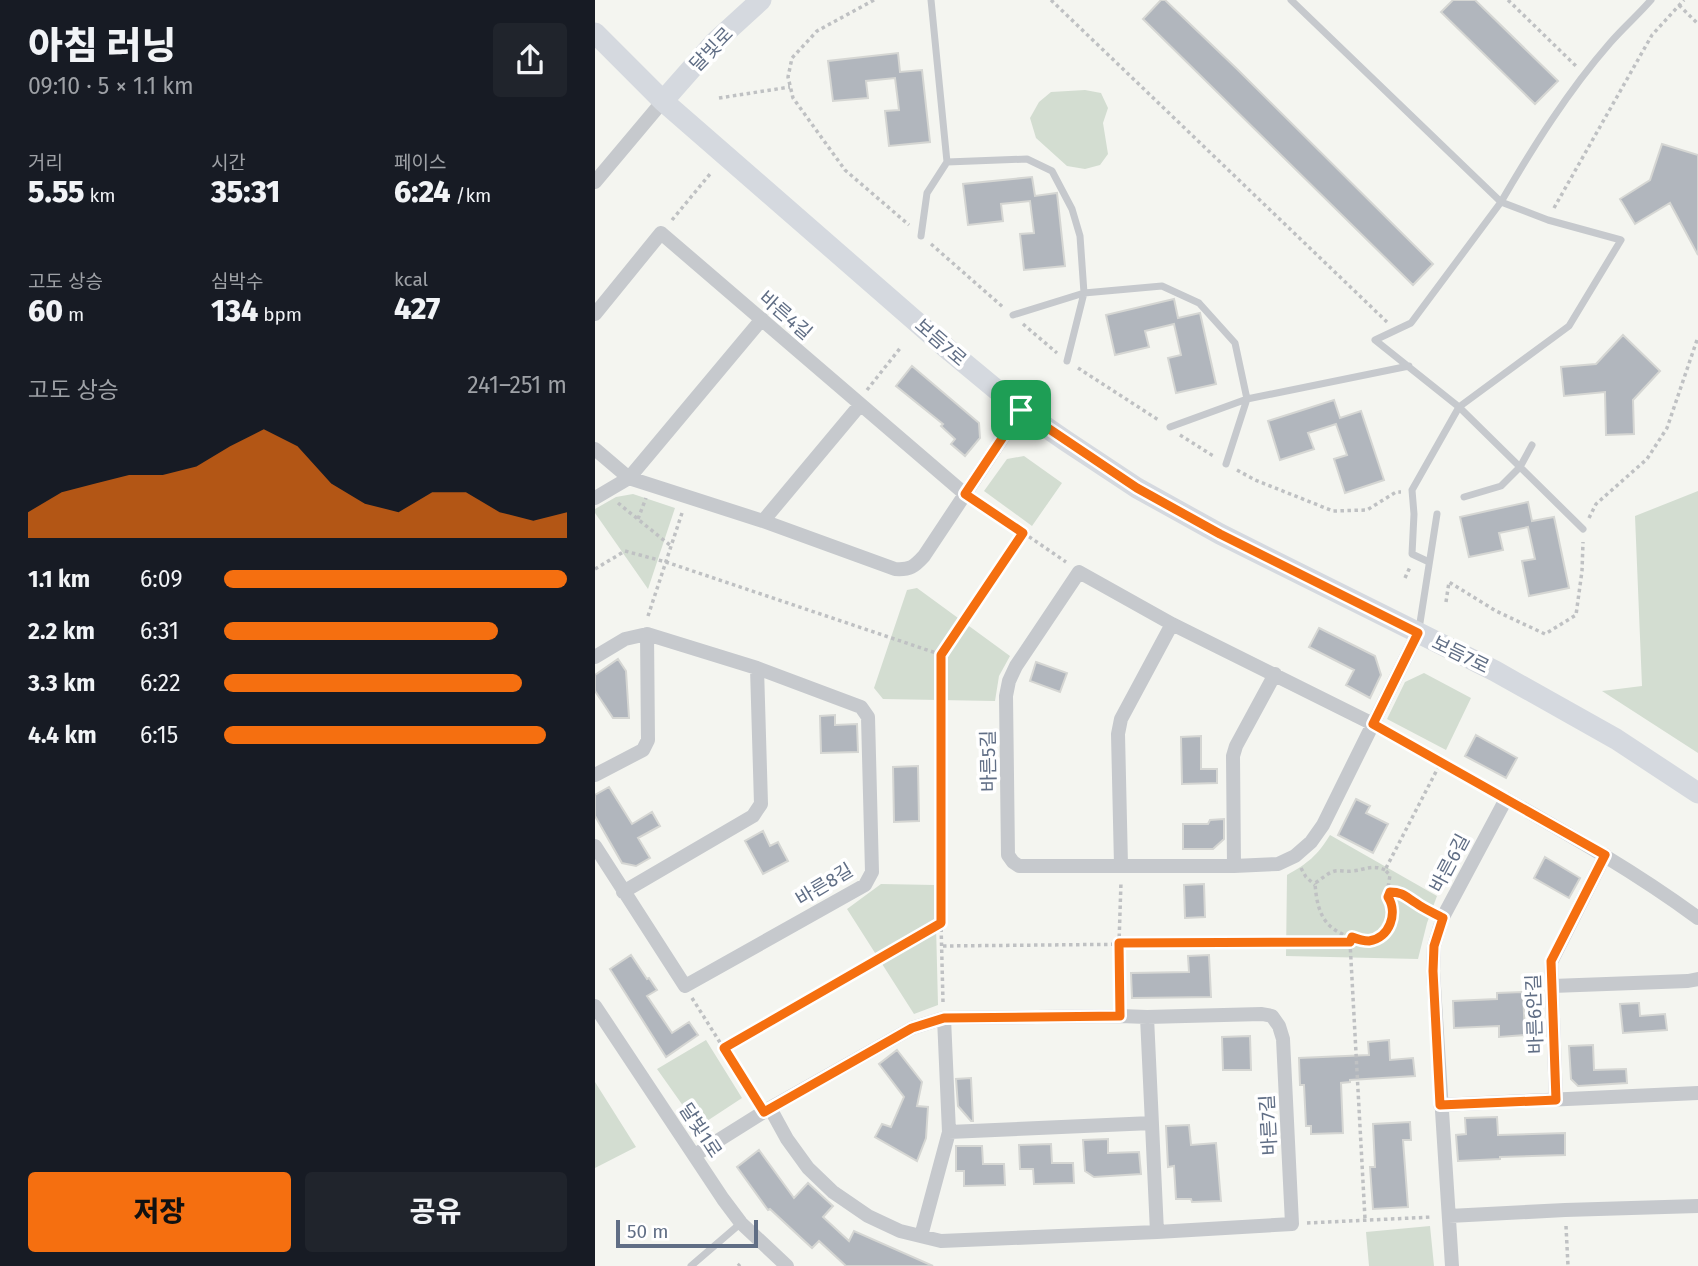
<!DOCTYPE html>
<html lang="ko">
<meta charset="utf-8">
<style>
:root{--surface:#171b24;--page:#20242c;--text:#f1f3f6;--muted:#9ea1a6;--accent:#f56f10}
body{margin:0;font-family:"Fira Sans","Noto Sans KR",sans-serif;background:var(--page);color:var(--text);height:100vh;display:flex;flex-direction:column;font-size:26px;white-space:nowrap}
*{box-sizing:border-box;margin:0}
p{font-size:23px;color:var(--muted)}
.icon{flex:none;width:38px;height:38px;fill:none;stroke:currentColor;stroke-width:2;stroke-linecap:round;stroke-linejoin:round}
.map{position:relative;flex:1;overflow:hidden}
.panel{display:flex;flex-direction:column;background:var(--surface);width:595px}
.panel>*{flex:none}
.scale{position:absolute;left:21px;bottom:18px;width:142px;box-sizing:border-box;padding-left:7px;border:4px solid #606e85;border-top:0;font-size:19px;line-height:24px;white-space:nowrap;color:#606e85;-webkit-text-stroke:5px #fff;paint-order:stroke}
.pin{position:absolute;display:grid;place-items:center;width:60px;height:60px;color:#fff;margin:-30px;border-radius:14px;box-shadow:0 4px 10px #0006}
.round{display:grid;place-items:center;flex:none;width:74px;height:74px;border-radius:7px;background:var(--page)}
.overview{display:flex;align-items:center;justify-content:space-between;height:119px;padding:0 28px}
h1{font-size:38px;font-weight:800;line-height:52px}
.metrics{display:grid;grid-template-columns:repeat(3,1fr);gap:10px;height:119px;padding:7px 28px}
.metrics div{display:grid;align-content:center}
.metrics b{font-size:30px;font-weight:800}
.metrics small{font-size:19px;font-weight:400}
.metrics p{font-size:19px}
.chart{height:196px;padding:14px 28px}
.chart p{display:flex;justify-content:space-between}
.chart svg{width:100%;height:126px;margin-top:7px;fill:var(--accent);opacity:.7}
.action{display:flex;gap:14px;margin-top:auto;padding:14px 28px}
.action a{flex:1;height:80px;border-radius:7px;background:var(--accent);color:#111;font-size:28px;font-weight:800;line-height:80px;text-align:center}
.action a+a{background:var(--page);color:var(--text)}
ul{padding:0 28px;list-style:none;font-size:23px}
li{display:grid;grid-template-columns:112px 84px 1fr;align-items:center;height:52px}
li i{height:18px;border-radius:9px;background:var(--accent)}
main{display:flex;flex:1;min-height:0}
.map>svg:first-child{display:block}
.green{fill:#d3ddd1}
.building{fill:#b1b6bd;stroke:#d5d6d3;stroke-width:2}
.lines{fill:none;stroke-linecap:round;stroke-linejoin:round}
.path{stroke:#bfc1c3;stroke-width:3.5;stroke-dasharray:3.5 3.5;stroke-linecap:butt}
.lane{stroke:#c6c9cd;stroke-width:7}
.street{stroke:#c6c9cd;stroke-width:14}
.secondary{stroke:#d5d9df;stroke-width:21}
.route-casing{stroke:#fff;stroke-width:14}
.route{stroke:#f56f10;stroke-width:9}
.labels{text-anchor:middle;stroke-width:7;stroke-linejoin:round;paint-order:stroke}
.street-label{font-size:19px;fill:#606e85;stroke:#fff}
</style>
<main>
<section class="panel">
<div class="overview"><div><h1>아침 러닝</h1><p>09:10 · 5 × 1.1 km</p></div><a class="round"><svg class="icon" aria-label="share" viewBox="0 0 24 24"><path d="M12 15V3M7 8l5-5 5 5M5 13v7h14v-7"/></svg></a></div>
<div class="metrics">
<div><p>거리</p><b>5.55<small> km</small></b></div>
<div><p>시간</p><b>35:31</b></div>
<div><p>페이스</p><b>6:24<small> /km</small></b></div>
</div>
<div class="metrics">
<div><p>고도 상승</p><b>60<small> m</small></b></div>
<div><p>심박수</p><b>134<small> bpm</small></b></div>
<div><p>kcal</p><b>427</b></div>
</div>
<div class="chart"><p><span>고도 상승</span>241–251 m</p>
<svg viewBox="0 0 160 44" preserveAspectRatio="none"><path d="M0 44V35L10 28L20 25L30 22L40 22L50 19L60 12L70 6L80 12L90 25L100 32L110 35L120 28L130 28L140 35L150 38L160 35V44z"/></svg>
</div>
<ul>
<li><b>1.1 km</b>6:09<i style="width:100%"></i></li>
<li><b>2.2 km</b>6:31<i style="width:80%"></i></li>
<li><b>3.3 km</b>6:22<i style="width:87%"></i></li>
<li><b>4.4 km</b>6:15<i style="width:94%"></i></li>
</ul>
<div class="action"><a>저장</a><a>공유</a></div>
</section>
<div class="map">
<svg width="1103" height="1266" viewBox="0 0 1103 1266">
<rect width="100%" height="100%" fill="#f4f5f0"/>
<!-- green -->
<path class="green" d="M490,90L506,93L513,108L508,123L513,154L505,165L490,169L472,166L441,138L435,118L444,102L456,92Z
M429,456L467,483L437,526L389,491L412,459Z
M1103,491V753L1007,691L1047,686L1040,516Z
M38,494L80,508L53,589L0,513V509L21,497Z
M322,588L415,656L404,676L400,701L288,699L279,688L312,590Z
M829,673L876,698L851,750L792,719L810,682Z
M735,835L842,896L832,923L823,959L691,956L692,875C713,863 722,856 735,835Z
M286,884L340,885L343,1005L319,1014L252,909Z
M111,1040L147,1098L112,1121L96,1117L62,1069Z
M0,1082L41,1147L0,1168Z
M835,1226L839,1266H774L771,1232Z"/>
<!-- building -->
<path class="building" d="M566,0H570L642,69L838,264L818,285L548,19Z
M858,0H880L963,81L940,104L846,12Z
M303,53L305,72L327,70L335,142L294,146L290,111L304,110L300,78L271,81L273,98L238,101L233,61Z
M1067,144L1103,155V255L1075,203L1040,224L1025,199L1055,180Z
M437,177L440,196L462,193L470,266L429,270L425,234L439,233L435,201L406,204L408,221L373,225L368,184Z
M579,299L583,318L605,313L621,384L581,393L573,358L586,355L579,324L550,331L554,347L520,355L511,315Z
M1028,335L1065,371L1038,400L1039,434L1011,435L1010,392L969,396L966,367L1001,364Z
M317,366L384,423L385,438L370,456L356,444L360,439L346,426L348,424L301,386Z
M739,400L745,418L766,411L789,480L750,493L739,459L752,455L741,424L713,433L719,449L685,460L673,421Z
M933,502L937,521L959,517L974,588L934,596L927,561L940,559L933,527L904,533L908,550L874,557L865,517Z
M724,628L780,656L786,675L775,698L751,685L759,670L714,647Z
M23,659L31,671L34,718H18L0,691V675Z
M441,662L472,673L465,692L435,681Z
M240,715V725L262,724L263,752L226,753L225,716Z
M881,735L922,758L911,778L870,756Z
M606,736V769H622V783L587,784L586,737Z
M323,766L324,821L299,822L298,767Z
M14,787L37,824L57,812L65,826L43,838L55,858L41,866L27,863L0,816V795Z
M761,799L775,806L771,813L793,824L778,853L743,835Z
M629,819V839L618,849H588V824H613L615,820Z
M168,831L175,846L183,842L193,861L168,874L150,841Z
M950,857L985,878L974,898L939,878Z
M609,884L610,917L590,918L589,885Z
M36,955L52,979L54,978L62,990L52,996L77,1033L94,1022L103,1035L71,1057L15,969Z
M614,955L616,997L537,998L536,973L594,972L593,956Z
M928,992L930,1035L904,1037V1026L859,1028L858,1001L902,999V993Z
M1044,1003L1045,1016L1070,1014L1072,1030L1028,1033L1025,1004Z
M655,1036L656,1070H628L627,1037Z
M794,1040L795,1060L818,1058L820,1076L755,1080V1082L746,1083L748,1133L716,1134V1126H711L709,1085H705L704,1058L774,1055L773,1042Z
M998,1045L999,1070L1031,1069L1032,1083L983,1086L976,1079L974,1046Z
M302,1050L327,1082L322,1106L333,1107L331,1138L322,1161L280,1137L287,1124L296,1127L309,1097L284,1064Z
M376,1078L378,1121H376L363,1106L361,1079Z
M902,1117L903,1135L970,1133V1155L905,1157V1159L863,1161L861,1135L871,1134L870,1118Z
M815,1122L816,1140H808L813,1207L778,1209L775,1167H780L778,1124Z
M594,1125L596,1145L621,1143L626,1201L597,1202L596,1199H581L579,1166L573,1167L571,1126Z
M513,1139V1153L544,1152L546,1174L499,1177L490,1171L488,1140Z
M456,1144L457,1163H478L479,1183L439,1184L438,1169H425L424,1145Z
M361,1146H387L388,1164H409L410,1185L369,1186V1171H361Z
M164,1150L199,1198L213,1183L238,1206L228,1217L254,1241L259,1231L338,1266H251L224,1241L217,1248L175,1209L173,1210L142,1167Z"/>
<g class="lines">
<!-- path -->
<path class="path" d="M279,0L222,31L197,58L193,77L198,98L250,170L314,225
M456,0L792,322
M913,0L982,67
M1084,5L1103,24
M124,98L195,87
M959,208L1057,35L1089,0
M77,220L115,174
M336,244L409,308
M428,324L462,353
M483,368L565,421
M272,390L306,347
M585,435L620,457
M642,470L660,480L738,511L772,510L801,492H806
M382,501L471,562
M23,503L76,546
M994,518L1001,504L1052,459L1072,428L1103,337
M43,519L51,498
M0,569L30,551L71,562L347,655
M810,578L815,567
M851,602L854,582L901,611L950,634L981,615L987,571L988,542
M53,616L87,513
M791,731L897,791
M706,868L711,877L720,885
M790,870C777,864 770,870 757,871C751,872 745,870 740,871C732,873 727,879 720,883C721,897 723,913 733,924C741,933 762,942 773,941C789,939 802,919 798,904C797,900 794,897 792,894L795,875L790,870L846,762
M795,893L805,892L833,910
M755,942L770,1219
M348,946L755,942
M97,998L160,1098
M524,1000V943L526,882
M348,1002L346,923L347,655L428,533
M129,1048L346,923
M712,1223L837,1217
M971,1226L973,1266
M143,1266L145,1264"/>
<!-- lane -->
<path class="lane" d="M696,0L906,202L816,323L780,340L864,407L988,529
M352,162L432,159L457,171L477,209L485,236L489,293L418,315
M326,236L332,193L352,162L336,0
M472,361L489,293L567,286L604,303L640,343L652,399L631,464
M575,427L652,399L814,366
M869,497L906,486L925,467L937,445
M834,562L817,554L819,514L817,490L864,407L974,326L1026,240L953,220L906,202C938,147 973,91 1015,43C1028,28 1043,15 1056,0
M824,629L842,514
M96,1266L146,1223"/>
<!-- street -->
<path class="street" d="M0,182L68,101
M0,314L66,233L370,494
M0,449L34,478L168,521L300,569C315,570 319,567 329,556L426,410
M0,498L34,478L167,319
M168,521L265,405
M0,657L30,639L52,634L162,668L266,707L273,717L277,872L270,885L90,986L0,846
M778,724L577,624L484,572L421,666L414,681L411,696L413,855L418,862L424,866H639L683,864L700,856L716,842L728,825L823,633
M0,775L48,750L53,740L52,634
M526,865L523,734L526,719L577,624
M639,866L638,756L641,746L680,674
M28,892L158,816L166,804L162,668
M957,986L1093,981L1103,979
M0,1006L128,1199L146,1223L192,1266
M552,1017L562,1232
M961,1100L956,962L1010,855
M845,1105L1103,1093
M354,1132L557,1123
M100,1155L175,1108L317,1028L349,1018L525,1016L552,1017L667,1014L677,1016L684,1026L688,1039L697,1224L562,1232L346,1241L305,1231L273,1216L238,1192L213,1168L192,1139L175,1108
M854,1216L970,1210L1103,1206
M326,1236L354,1132L349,1018
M857,1266L838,971L839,946L848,917L911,799C977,836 1042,873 1103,918"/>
<!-- secondary -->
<path class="secondary" d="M0,33L68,101L356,352L426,410L471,441L542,488L625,534L900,671L1021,739L1103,793
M68,101L120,42L166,0"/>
</g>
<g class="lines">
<!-- route casing -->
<g class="route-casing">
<path id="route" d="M426,410L542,488L625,534L823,633L778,724L1010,855L956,961L961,1100L845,1105L838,971L839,946L848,918C839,913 829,909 821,903C811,897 808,892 795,892L793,897C803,913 795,938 774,941C768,941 762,939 757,937L755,942L524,943L525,1016L349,1018L317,1028L169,1112L129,1048L346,923V655L428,533L370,494Z"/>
</g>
<!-- route -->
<use href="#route" class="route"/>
</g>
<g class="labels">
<!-- street labels -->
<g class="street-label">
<text transform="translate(116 49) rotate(-46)" y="7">달빛로</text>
<text transform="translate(191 315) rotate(41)" y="7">바른4길</text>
<text transform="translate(346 342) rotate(41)" y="7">보듬7로</text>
<text transform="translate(866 654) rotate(26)" y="7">보듬7로</text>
<text transform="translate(393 761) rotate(-91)" y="7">바른5길</text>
<text transform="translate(854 863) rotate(-62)" y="7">바른6길</text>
<text transform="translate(229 884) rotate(-31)" y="7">바른8길</text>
<text transform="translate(939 1014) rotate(-92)" y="7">바른6안길</text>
<text transform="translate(673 1125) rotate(-93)" y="7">바른7길</text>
<text transform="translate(106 1130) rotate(57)" y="7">달빛1로</text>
</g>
</g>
</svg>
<div class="scale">50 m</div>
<div class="pin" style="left:426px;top:410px;background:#1e9e55"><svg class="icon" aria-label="arrive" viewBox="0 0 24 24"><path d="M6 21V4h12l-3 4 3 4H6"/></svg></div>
</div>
</main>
